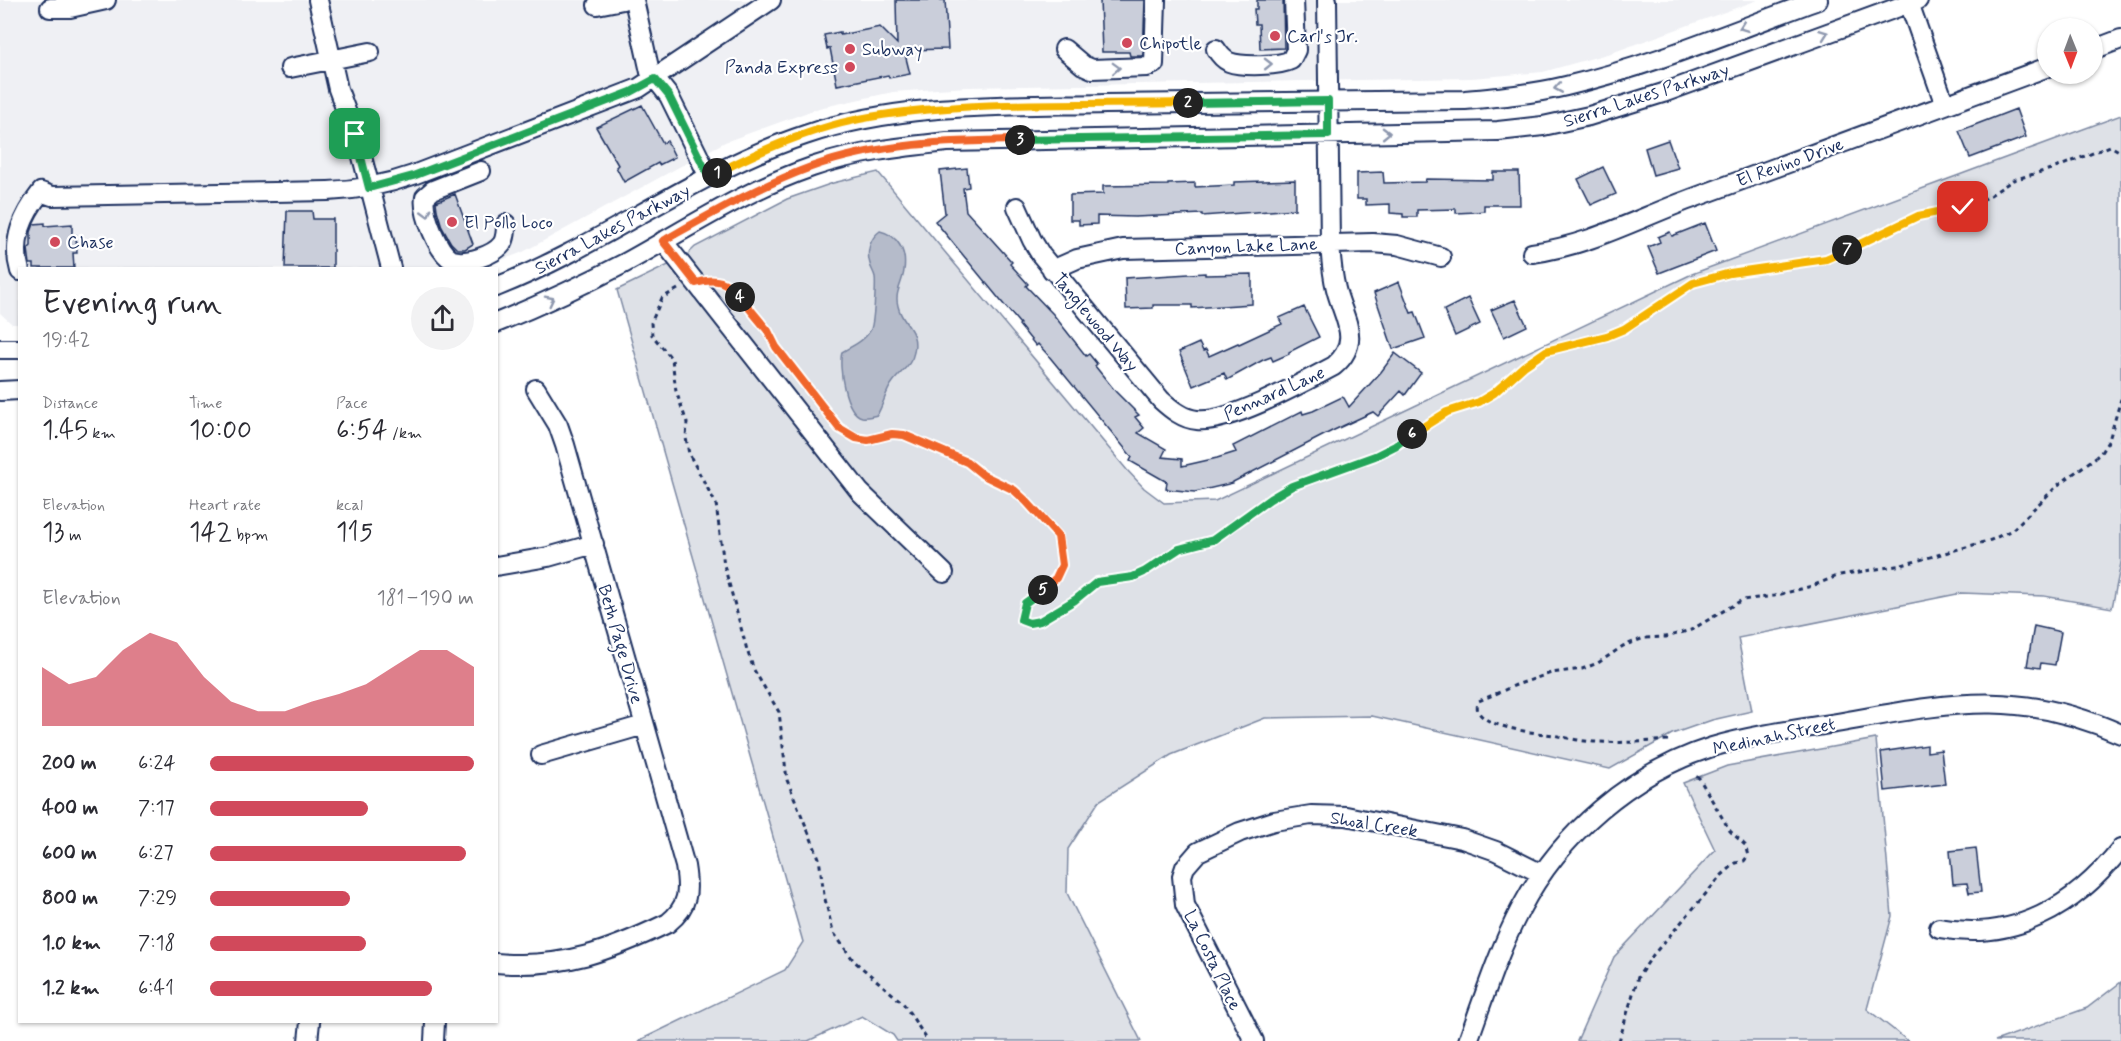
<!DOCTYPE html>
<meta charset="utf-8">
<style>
:root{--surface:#fff;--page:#f2f2f3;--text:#2b2b33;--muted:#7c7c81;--accent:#d1495b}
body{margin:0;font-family:Mynerve,sans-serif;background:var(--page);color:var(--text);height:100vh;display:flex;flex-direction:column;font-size:22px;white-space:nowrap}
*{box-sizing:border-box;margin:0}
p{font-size:20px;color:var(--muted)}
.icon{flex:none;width:33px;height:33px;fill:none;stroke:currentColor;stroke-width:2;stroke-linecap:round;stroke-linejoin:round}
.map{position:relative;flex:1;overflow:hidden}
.side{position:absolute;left:18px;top:267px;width:480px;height:756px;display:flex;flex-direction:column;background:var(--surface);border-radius:0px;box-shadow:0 2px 4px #0004}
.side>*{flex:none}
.needle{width:39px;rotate:179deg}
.buttons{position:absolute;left:2037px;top:18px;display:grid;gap:12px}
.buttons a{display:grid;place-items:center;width:66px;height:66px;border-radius:50%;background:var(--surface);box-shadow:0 2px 4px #0004;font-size:30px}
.pin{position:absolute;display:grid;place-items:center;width:51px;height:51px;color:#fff;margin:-26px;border-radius:12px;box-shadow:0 3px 9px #0006}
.km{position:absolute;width:30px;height:30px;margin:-15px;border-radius:50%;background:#222;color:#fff;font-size:16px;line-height:30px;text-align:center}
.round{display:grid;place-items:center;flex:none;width:63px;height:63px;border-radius:32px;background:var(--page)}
.head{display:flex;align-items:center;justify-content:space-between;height:102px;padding:0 24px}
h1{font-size:33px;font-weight:600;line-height:45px}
.figures{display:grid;grid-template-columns:repeat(3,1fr);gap:9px;height:102px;padding:6px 24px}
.figures div{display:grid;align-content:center}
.figures b{font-size:26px;font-weight:600}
.figures small{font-size:16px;font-weight:400}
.figures p{font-size:16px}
.chart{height:168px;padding:12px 24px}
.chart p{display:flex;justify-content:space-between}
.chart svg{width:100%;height:108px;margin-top:6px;fill:var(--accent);opacity:.7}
ul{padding:0 24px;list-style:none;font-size:20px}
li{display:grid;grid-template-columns:96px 72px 1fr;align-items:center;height:45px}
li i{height:15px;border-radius:8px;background:var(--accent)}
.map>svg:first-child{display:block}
.built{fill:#eff0f4}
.green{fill:#dee1e7;stroke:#7c88a2;stroke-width:1.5}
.water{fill:#b5bbca;stroke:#77839f;stroke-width:1.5}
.building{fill:#caceda;stroke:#1b2f5e;stroke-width:1.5}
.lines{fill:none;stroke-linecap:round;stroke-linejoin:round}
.minor-casing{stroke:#1b2f5e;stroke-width:22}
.path{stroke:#1b2f5e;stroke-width:3;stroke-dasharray:4.5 4.5;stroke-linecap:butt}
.minor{stroke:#fff;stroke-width:18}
.oneway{stroke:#8d97ae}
.split-1-casing{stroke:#fff;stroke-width:12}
.split-2-casing{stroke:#fff;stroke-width:12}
.split-3-casing{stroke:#fff;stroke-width:12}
.split-4-casing{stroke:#fff;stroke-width:12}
.split-5-casing{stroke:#fff;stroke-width:12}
.split-6-casing{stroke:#fff;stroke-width:12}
.split-7-casing{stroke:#fff;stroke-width:12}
.split-8-casing{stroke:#fff;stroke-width:12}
.split-1{stroke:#22a559;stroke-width:8}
.split-2{stroke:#f5b400;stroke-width:8}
.split-3{stroke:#22a559;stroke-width:8}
.split-4{stroke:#f0652b;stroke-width:8}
.split-5{stroke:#f0652b;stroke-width:8}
.split-6{stroke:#22a559;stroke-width:8}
.split-7{stroke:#f5b400;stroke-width:8}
.split-8{stroke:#f5b400;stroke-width:8}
.poi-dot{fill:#d1495b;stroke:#fff;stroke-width:2}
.labels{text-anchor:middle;stroke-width:4.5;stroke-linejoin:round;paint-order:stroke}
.poi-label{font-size:18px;fill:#1b2f5e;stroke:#fff;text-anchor:start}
.street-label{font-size:18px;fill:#1b2f5e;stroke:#fff}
</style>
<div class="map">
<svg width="2121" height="1041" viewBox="0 0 2121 1041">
<rect width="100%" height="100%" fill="#fff"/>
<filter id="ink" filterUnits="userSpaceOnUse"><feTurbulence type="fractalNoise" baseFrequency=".0167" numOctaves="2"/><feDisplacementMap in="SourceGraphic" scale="12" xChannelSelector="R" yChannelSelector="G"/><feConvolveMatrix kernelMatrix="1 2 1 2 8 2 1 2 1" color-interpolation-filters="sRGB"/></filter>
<g filter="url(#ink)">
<!-- built -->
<path class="built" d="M0,0H1758L1614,52L1543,72L1472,78L967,87L893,92L819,108L725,142L523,252L481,268H20L19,324H12L0,313Z"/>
<!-- green -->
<path class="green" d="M2121,115V563L2112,608L2044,596L1962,593L1738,638L1752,711L1712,720L1672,734L1610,769L1372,716L1265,718L1171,755L1099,801L1068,849L1067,893L1141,1041H897L893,1035L862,1016L808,1041H638L785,970L803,942L617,290L685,257L695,247L787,199L833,183L878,172L1127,470L1144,488L1164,503L1215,501L1692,274Z
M1876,739L1892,916L1867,1009L1908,1041H1577L1614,957L1715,850L1683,783L1727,766Z
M2121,982V1041H1995L2087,1008Z"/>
<!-- water -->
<path class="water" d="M880,231C898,235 907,252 904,270C903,283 894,292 898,306C902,325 919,329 914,352C912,365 900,372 893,382C885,392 884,404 877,415C873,416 867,418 862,417C845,413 838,366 842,352C852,346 866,340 871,329C874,321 876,285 875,277C874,272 871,269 870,264C866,252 870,238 880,231Z"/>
<!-- building -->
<path class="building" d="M896,0H945L948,49L904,50L910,74L889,78L888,75L837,85L830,48L827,49L824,35L840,32V35L880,27L897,44Z
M1100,0H1145L1143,56H1130L1129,52H1102Z
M1257,0H1283L1284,48L1260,49L1259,24H1255L1254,9H1257Z
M642,105L663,143L667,141L675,157L659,165L658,163L624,182L616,167L618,165L596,127Z
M2016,109L2026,137L1970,158L1959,131Z
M1668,140L1678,168L1653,175L1645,148Z
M1603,167L1616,194L1591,205L1578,179Z
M967,168L969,187L963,188L966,211L1012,262L1010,264L1028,284L1026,286L1053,314L1086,356L1089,354L1097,364L1095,366L1116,392L1139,415L1135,417L1144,428L1138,433L1166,449L1162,457L1182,459V466L1217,458L1236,452L1233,446L1302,411L1303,414L1313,411L1342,397L1344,398L1349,407L1381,372L1395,353L1421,373L1405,395L1401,391L1378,416L1373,412L1332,431L1233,482V483L1195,492L1166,489L1167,482L1130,461L1132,457L1048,355L1038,344L1036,346L1019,325L1020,324L1005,306L935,221L945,213L940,171Z
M1383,172L1384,183L1425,182L1426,179L1493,180V172H1519L1520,205H1484V211L1476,212L1456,213V209L1417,210V217H1403V214L1390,213V204L1366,205V199H1357V173Z
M1295,180V209L1202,216V214L1135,217L1097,216V224L1079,225V220H1070V195L1103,194V186L1168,185V184L1195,183V187L1234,185V182Z
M455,194L473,244L465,249H457L451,243L442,227L437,210L436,202Z
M287,211H312L313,219H333V268H285Z
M45,223V226L72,224V236L76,235L77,253H73L74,268H34V264H30L28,249L31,246V232L34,224Z
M1705,223L1716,251L1659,273L1648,247L1660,242L1658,237L1670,232L1672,236Z
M1205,273V275L1252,274V304L1192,308V305H1153V308L1126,309L1125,278Z
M1399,282L1411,313L1415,312L1425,338L1393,349L1374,293Z
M1468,298L1480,324L1455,336L1444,310Z
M1515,300L1527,326L1504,337L1491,310Z
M1304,307L1319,337L1289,352V354L1273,361L1271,357L1263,360L1227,380L1224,373L1193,386L1179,352L1199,343L1203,351L1206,350L1209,356L1238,343L1239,344L1282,324L1279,318Z
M2034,626L2061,632L2055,665L2041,663L2040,668L2027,666Z
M1927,745V752L1941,750L1945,784L1885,791L1881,752Z
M1976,848L1981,892L1969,893L1967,883L1953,884L1950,851Z"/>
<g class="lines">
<!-- minor casing -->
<g class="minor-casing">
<path id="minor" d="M318,0L338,89L360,149L391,268
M634,0L650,72L669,96L709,177
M1908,0L1945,105
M597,5L623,0
M50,8H70L106,0
M1064,49L1083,65L1092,69L1147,67L1154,64L1156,0
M1216,49C1219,54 1223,59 1229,62C1242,67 1279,66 1291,60L1296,50L1294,0
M2092,50L2121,39
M290,68L370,52
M481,171L433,190L425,197C422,213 438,252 452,260C466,264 493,256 502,244C506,238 506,231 506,224
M1017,207L1032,240L1041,255L1161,400C1171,409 1183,419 1197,420C1228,424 1304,382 1334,366C1363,341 1343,318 1336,289C1332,274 1331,259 1330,243L1327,0
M663,241L860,492L944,573
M1532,253C1592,245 1640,217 1696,197C1813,154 1930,111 2048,67
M1052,270L1077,259L1123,249L1373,243L1397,245L1441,257
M20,271C11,240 23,215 41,192L52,196L328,191C358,190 385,185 413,175L639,88L771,0
M496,287C603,245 696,171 805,135C901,102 1006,106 1106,104C1226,102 1346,101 1465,100C1499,97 1533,94 1566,86C1652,66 1735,30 1818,0
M496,323C540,305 583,285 625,263C687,229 745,190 812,167C856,152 901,147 947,142L1498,131L1543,126L1589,116L1663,93L1918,0
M0,349H20
M0,391L20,390
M496,566L548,557L594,544
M541,755L644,725
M1939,928C2014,942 2075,907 2121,848
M496,963C562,969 610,951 668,923C689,906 689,891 685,866L565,445L558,425L536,389
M308,1041L310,1022
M434,1041L435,1022
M1254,1041L1185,905L1182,876L1185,867L1198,852L1240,832L1274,821L1311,815L1346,816L1462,839L1496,851L1542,874
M1468,1041C1484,997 1498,952 1520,910C1560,834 1630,773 1712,747C1759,733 1811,728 1859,719C1959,701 2025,691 2121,734"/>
</g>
<!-- path -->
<path class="path" d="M716,281L731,286L768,331L776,347L839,428L856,438L868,440L893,434L904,435L967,462L983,475L1014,490L1026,501L1058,535L1061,548L1062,565L1056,578L1036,596L1025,603L1021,620L1030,623L1040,621L1075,600L1097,582L1133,577L1144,572L1179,549L1213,540L1270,499L1292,486L1375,456L1394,446L1447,412L1479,402L1494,393L1524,366L1546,351L1607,336L1624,329L1693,283L1730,273L1826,259L1918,216L1963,207L1986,198L2013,180L2058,167L2110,146L2121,152
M678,289L662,298L651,323L652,335L672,359L676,391L687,423L686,438L689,454L716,504L724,565L747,650L754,670L779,712L787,780L819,858L824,895L833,932L854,961L903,1003L928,1041
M1668,740C1645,742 1622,743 1599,742C1584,742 1568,738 1553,735C1539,733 1465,727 1479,701L1516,685L1551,673L1582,669L1598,663L1623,646L1644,638L1666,637L1691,630L1742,600L1774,596L1812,586L1840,575L1902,565L1991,540L2012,530L2058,485L2100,454L2109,440L2121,399
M1619,1041L1638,977L1653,955L1722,875L1736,863L1744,861L1748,856L1745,845L1730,831L1699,778L1695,776"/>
<!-- minor -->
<use href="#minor" class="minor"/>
</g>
<!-- one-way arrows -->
<defs><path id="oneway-chevron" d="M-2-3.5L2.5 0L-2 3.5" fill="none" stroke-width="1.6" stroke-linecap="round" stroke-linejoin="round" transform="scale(1.5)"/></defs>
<g class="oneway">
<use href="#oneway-chevron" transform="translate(1743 27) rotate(160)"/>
<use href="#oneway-chevron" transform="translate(1824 34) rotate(-20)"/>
<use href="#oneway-chevron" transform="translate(1268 64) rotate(-1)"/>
<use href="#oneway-chevron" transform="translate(1116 68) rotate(-2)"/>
<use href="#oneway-chevron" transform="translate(1558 88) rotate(170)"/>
<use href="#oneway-chevron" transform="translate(1386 133) rotate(-1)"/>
<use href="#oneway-chevron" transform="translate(427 213) rotate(74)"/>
<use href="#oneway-chevron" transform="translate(550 300) rotate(-27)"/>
</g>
</g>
<g class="lines" filter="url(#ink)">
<!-- split-1 casing -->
<g class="split-1-casing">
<path id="split-1" d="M355,134L369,188L413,176L631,92L655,79L669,96L709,177L717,173"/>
</g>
<!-- split-2 casing -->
<g class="split-2-casing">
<path id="split-2" d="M717,173C765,148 816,126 870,117C973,100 1083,105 1188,103"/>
</g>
<!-- split-3 casing -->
<g class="split-3-casing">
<path id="split-3" d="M1020,140L1328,135V101L1188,103"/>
</g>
<!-- split-4 casing -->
<g class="split-4-casing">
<path id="split-4" d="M740,297C727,281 716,277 696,283L663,241C711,214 759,186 811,167C878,143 950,141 1020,140"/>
</g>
<!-- split-5 casing -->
<g class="split-5-casing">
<path id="split-5" d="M740,297L768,331L776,347L839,428L856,438L868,440L892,434L904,435L967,462L983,475L1014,490L1026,501L1058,536L1062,565L1056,578L1043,590"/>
</g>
<!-- split-6 casing -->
<g class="split-6-casing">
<path id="split-6" d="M1043,590L1025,603L1021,620L1029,623L1040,621L1075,600L1097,582L1133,577L1144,572L1179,549L1213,540L1270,499L1292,486L1375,456L1395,446L1412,434"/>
</g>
<!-- split-7 casing -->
<g class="split-7-casing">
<path id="split-7" d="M1412,434L1447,412L1479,402L1494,393L1524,366L1546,351L1607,336L1624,329L1693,283L1730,273L1826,259L1847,250"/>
</g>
<!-- split-8 casing -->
<g class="split-8-casing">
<path id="split-8" d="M1847,250L1918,216L1963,207"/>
</g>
<!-- split-1 -->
<use href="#split-1" class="split-1"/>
<!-- split-2 -->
<use href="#split-2" class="split-2"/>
<!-- split-3 -->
<use href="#split-3" class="split-3"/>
<!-- split-4 -->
<use href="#split-4" class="split-4"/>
<!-- split-5 -->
<use href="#split-5" class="split-5"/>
<!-- split-6 -->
<use href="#split-6" class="split-6"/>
<!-- split-7 -->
<use href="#split-7" class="split-7"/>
<!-- split-8 -->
<use href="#split-8" class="split-8"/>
</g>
<!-- markers -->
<g class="poi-dot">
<circle cx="1275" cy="36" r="6"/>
<circle cx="1127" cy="43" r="6"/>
<circle cx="850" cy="49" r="6"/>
<circle cx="850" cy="67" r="6"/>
<circle cx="452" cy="222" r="6"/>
<circle cx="55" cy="242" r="6"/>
</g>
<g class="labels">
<!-- poi labels -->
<g class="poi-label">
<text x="1287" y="42">Carl's Jr.</text>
<text x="1139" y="49">Chipotle</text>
<text x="862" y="55">Subway</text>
<text x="838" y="73" text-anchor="end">Panda Express</text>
<text x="464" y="228">El Pollo Loco</text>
<text x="67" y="248">Chase</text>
</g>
<!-- street labels -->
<g class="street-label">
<text transform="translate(1646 95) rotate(-18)" y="6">Sierra Lakes Parkway</text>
<text transform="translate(1790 162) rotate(-20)" y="6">El Revino Drive</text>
<text transform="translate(612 229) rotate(-28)" y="6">Sierra Lakes Parkway</text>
<text transform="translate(1246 246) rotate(-2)" y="6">Canyon Lake Lane</text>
<text transform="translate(1096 322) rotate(50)" y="6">Tanglewood Way</text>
<text transform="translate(1274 393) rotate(-24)" y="6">Pennard Lane</text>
<text transform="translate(621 644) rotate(74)" y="6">Beth Page Drive</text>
<text transform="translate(1774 736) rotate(-12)" y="6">Medinah Street</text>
<text transform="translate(1374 824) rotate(9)" y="6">Shoal Creek</text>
<text transform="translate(1213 960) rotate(64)" y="6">La Costa Place</text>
</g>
</g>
</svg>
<div class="buttons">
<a><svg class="needle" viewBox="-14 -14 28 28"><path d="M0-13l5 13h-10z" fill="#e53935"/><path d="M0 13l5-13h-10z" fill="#7c7c81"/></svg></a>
</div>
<div class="pin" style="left:355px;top:134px;background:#1e9e55"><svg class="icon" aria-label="arrive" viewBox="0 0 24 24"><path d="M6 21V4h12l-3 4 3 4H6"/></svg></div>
<div class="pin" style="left:1963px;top:207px;background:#d93025"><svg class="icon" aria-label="check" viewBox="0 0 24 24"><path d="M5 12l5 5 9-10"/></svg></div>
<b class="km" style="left:717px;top:173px">1</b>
<b class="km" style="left:1188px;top:103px">2</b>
<b class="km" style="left:1020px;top:140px">3</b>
<b class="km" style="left:740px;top:297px">4</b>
<b class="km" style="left:1043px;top:590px">5</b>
<b class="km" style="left:1412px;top:434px">6</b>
<b class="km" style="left:1847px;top:250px">7</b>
<section class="side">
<div class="head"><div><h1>Evening run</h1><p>19:42</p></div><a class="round"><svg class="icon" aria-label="share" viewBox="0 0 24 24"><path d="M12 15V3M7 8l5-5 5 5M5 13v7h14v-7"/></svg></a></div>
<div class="figures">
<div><p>Distance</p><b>1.45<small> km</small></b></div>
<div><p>Time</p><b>10:00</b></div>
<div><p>Pace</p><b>6:54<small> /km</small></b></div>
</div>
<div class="figures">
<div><p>Elevation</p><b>13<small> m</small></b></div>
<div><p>Heart rate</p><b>142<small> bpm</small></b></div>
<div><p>kcal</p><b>115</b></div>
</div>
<div class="chart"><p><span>Elevation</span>181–190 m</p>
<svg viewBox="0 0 160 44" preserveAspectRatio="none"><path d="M0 44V20L10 27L20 24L30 13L40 6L50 10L60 24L70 34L80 38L90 38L100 34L110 31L120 27L130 20L140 13L150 13L160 20V44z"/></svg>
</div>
<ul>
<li><b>200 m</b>6:24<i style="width:100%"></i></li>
<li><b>400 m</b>7:17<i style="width:60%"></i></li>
<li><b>600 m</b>6:27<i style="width:97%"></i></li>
<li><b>800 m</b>7:29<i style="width:53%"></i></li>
<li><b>1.0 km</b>7:18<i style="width:59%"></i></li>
<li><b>1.2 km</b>6:41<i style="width:84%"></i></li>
</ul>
</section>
</div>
